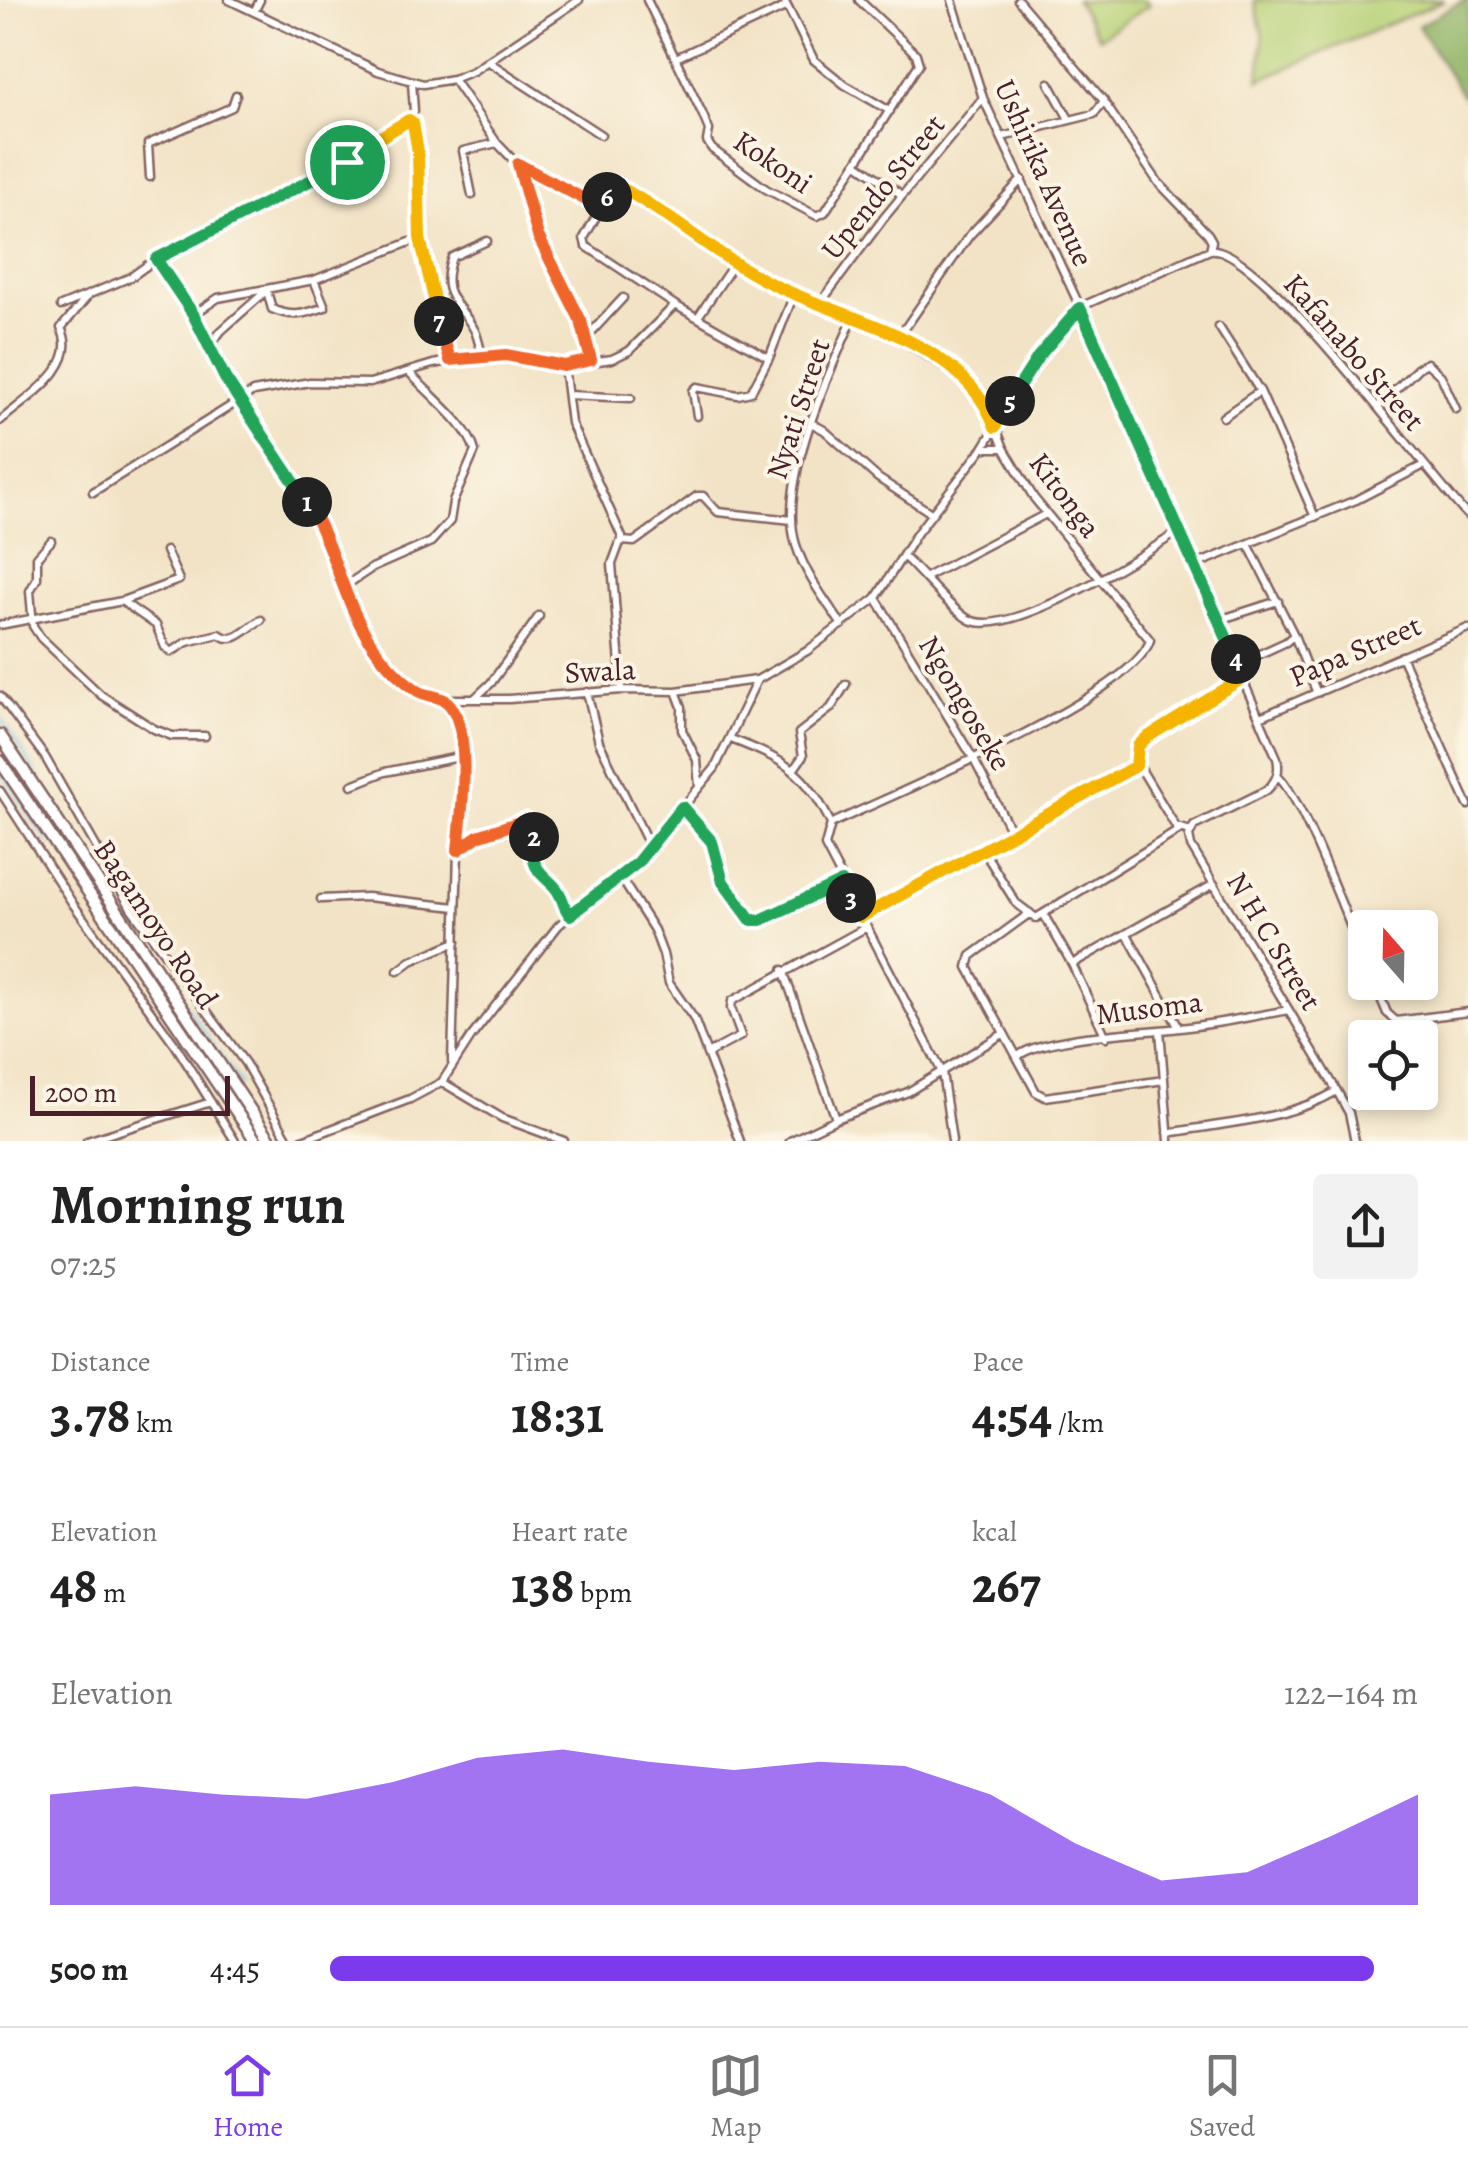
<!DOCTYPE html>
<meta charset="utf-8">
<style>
:root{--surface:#fff;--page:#f2f2f2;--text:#222;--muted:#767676;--line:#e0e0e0;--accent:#7c3aed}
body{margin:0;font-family:Alegreya,serif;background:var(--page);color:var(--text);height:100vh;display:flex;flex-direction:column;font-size:38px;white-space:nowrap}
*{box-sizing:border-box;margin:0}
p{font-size:32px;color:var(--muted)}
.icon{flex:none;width:55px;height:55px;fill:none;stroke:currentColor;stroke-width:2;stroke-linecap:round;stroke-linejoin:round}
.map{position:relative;height:1141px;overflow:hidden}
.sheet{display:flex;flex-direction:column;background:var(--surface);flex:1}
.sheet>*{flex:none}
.needle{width:65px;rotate:340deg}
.tools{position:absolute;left:1348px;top:910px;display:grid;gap:20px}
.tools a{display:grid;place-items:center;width:90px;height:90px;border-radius:10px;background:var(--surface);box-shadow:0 5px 15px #0003;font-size:50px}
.scale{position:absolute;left:30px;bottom:25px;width:200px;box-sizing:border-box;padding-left:10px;border:5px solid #4a1f2b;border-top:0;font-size:28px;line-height:35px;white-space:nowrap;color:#4a1f2b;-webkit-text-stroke:8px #fcf5e5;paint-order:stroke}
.pin{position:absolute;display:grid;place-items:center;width:85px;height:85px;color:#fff;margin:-42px;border:5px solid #fff;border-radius:50%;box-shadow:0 2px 10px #0007}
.km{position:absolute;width:50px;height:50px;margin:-25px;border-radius:50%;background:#222;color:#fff;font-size:28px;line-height:50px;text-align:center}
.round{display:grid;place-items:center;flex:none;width:105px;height:105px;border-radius:10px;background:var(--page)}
.head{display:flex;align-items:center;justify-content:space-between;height:170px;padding:0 50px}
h1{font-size:55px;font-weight:700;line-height:75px}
.figures{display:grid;grid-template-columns:repeat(3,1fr);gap:15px;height:170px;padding:10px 50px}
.figures div{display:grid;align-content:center}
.figures b{font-size:50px;font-weight:700}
.figures small{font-size:28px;font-weight:400}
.figures p{font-size:28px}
.chart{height:280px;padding:20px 50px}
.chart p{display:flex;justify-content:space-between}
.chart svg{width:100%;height:180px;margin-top:10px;fill:var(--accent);opacity:.7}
ul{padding:0 50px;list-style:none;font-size:32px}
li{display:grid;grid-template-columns:160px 120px 1fr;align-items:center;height:75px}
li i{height:25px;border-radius:12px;background:var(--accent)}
.menu{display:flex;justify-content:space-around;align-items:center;height:140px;border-top:2px solid var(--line);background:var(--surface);font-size:28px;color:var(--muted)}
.menu a{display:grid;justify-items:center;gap:5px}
.menu .current{color:var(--accent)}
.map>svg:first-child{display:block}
.green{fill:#b7d278;stroke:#807852;stroke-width:2.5}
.forest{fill:#91b468;stroke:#6e6a4a;stroke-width:2.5}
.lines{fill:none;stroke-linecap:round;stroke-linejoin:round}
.stream{stroke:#71c1ec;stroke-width:2.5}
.street-casing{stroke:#856461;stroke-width:11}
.highway-casing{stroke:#856461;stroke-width:15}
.street{stroke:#fff;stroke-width:6}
.highway{stroke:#fff;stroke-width:10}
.split-1-casing{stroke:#fff;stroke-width:20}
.split-2-casing{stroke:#fff;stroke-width:20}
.split-3-casing{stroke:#fff;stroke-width:20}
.split-4-casing{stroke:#fff;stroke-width:20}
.split-5-casing{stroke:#fff;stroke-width:20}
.split-6-casing{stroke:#fff;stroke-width:20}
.split-7-casing{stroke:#fff;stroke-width:20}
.split-8-casing{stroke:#fff;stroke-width:20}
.split-1{stroke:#22a559;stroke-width:12}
.split-2{stroke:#f0652b;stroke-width:12}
.split-3{stroke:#22a559;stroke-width:12}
.split-4{stroke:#f5b400;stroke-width:12}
.split-5{stroke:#22a559;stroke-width:12}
.split-6{stroke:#f5b400;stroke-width:12}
.split-7{stroke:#f0652b;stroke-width:12}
.split-8{stroke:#f5b400;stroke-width:12}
.labels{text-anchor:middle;stroke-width:8;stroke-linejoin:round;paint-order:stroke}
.street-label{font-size:30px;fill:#4a1f2b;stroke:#fcf5e5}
</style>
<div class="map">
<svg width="1468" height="1141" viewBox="0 0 1468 1141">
<rect width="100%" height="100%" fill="#fcf5e5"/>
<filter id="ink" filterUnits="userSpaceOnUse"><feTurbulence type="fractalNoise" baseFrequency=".01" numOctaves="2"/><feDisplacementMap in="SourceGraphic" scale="20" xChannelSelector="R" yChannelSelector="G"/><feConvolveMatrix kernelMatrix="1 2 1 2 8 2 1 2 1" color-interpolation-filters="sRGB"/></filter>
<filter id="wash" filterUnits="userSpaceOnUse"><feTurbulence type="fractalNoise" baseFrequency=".0048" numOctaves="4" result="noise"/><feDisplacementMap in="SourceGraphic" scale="40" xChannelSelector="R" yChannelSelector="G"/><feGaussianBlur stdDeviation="2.25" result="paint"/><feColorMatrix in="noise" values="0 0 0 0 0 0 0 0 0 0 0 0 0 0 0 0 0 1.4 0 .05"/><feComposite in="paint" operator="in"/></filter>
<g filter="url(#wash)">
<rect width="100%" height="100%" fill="#f2e3c6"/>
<!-- green -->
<path class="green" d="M1076,0H1146L1149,5L1099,38Z
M1254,0H1445L1259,80L1263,36Z"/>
<!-- forest -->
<path class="forest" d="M1464,0H1468V104L1418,26Z"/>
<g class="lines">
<!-- stream -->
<path class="stream" d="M0,717L64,816
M0,770L49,843
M169,980L240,1085
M234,1117L244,1133"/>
</g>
</g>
<g filter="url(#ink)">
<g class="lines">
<!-- street casing -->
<g class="street-casing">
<path id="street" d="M229,0L378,71L423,84L453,79L473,71L579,0
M647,0L702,113L709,130L707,141L712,149L766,189L817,216L825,212L919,64L916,54L859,0
M784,0L814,60L845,85L890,111
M952,0L983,98L1080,307L1277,758C1280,771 1277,780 1267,790L1194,826L1189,836L1191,846L1337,1091L1349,1113L1355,1141
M254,12L260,0
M676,58L787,6
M489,62L601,135
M453,79L497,143L517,164L537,237L581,321L591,360
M1049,83L1069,119
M1104,102L1158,182L1208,234L1212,241L1210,250
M409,119L414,111L412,82
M1002,137L1094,114L1104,101L1018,0
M856,163L902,195
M518,165L601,208
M150,177L148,144L232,107L236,95
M472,195L463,151L497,143
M156,259L193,315L225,378L314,513L342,588L369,641L391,669L415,689L444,699L451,707L461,734L465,768L458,851L452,1062
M267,291L272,309C293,318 305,314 325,307L314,280
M819,305L883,219L983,98
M61,306L131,277L167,251L203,236L338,169L364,147L409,120C424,137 417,175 417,197C418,252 436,308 449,361
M193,315L218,298L314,280L420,238
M698,317L735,262
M1219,327L1260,391L1315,517
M587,337L623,298
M899,337L969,236L1022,179
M210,346L221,331L266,291
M482,355C480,348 478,338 475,331C459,301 438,297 452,257L487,241
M769,358L675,305L586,246L584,238L611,190L618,186L624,189L767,282L804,300L874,323L965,379L990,413L1004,448L1034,498L1150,640C1134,696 891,795 831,824
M564,366L571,423L622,537L612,564L622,690
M568,395L631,398
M1378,407L1418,368L1427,363L1441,376L1456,409
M697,416L693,391L697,387L738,395L751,392L769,358L794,294
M1223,417L1260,391
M0,421C26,398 81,367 61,328L87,297
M811,423L824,430L878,478L931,513
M983,448H1004
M93,492L253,392L310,382L370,383L433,364L482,355H506L564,366L612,359L629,351L675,305
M51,541L37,557V578L30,591L33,626L41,638L101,695L154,729L172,736H205
M622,541L634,542L697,496H703L718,512L792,520
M1248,544L1294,635L1316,691
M903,556C920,571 952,611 970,620C1010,639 1141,556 1178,532
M1195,565L1356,500L1422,466
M926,577L1046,514
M342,588L372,568L431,542L450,521L453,502L475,451C468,424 428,394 410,373
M876,598L973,758L1012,833
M123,602L156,625L165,647L171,652L187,642L219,634C235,646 246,628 261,620
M1219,620L1278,601
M0,625L122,601L179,580L166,551
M842,625C825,600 805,574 796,545C777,484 829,373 854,316
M1401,656L1468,805
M1238,664L1286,642L1294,635
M676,691L682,707V730L697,760L699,787
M587,692L599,742L649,845
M0,696L45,757L131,908L245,1063L289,1141
M475,698L491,683L539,616
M445,699H509L622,690L676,691L756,680
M1260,717L1468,628
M731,739C783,759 807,772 831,824L825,846L942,1072L952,1141
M1136,766L1138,746L1146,738L1243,678
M794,769L803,756L799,733L831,708L846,684
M1277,775C1301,794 1350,927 1365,962
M352,785L385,772L464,756
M0,791L73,904L176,1046L235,1141
M682,807L712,843L723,882L751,920L761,919L842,882
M459,850L478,836L526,820C538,833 533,844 534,859C536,874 552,881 559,892C564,900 564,907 570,915
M983,850L1016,903L1036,918L1181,829
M621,878L654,930L663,954L669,983L694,1019L740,1141
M321,899L367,897L456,907
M1030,913L971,956L968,967L1036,1092L1045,1097L1164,1080
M1044,915L1072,964L1106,1037
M861,917L1133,766L1141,769L1176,827L1191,831
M1127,934L1179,1028
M1072,964L1214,884
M783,970L836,1119
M398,971L411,961L456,942
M1374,982L1387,1013L1396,1021L1468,1012
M1160,1030L1169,1141
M707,1054L741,1036L731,1008L732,1001L867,927
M1018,1056C1046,1035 1141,1033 1180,1028C1216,1024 1253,1016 1289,1010
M442,1082L502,1118L564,1141
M1168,1133C1224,1123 1288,1120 1337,1091
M87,1141L211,1102
M300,1141L410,1099L442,1082L471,1037L558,926L580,906L637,863L715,768L757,680L807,651L876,598L917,533L983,448L1038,357L1080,307L1210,250C1259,243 1427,474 1468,516
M790,1141L836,1119L908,1092L1003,1034"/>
</g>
<!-- highway casing -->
<g class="highway-casing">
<path id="highway" d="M0,735L271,1141
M0,761L256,1141"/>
</g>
<!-- street -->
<use href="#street" class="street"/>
<!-- highway -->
<use href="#highway" class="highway"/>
</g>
</g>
<g class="lines" filter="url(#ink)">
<!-- split-1 casing -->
<g class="split-1-casing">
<path id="split-1" d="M307,502L225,378L193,314L156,259L347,162"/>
</g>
<!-- split-2 casing -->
<g class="split-2-casing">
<path id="split-2" d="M307,502C333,544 341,593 366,635C379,656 397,677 418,691C426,696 439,696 446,701C474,724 461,818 458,850L478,836L526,820L530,823L534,837"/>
</g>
<!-- split-3 casing -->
<g class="split-3-casing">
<path id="split-3" d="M534,837C537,846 533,852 534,861C538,876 553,881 559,893C564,901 563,907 570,915L637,863L682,807L712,842L723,882L751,920H761L842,882L851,898"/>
</g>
<!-- split-4 casing -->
<g class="split-4-casing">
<path id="split-4" d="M851,898L861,917L1136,766L1138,746L1146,738L1243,678L1236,659"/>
</g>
<!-- split-5 casing -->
<g class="split-5-casing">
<path id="split-5" d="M1010,401L1038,357L1080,308L1236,659"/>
</g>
<!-- split-6 casing -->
<g class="split-6-casing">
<path id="split-6" d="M607,197L618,186C671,214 715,255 768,282C843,321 962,336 995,427L1010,401"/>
</g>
<!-- split-7 casing -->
<g class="split-7-casing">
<path id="split-7" d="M439,321L450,360L506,355L564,366L591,360L581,321L538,236L518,164L601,208L607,197"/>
</g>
<!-- split-8 casing -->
<g class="split-8-casing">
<path id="split-8" d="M347,162L364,147L409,120L413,123L418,152L420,238L439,321"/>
</g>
<!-- split-1 -->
<use href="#split-1" class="split-1"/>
<!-- split-2 -->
<use href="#split-2" class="split-2"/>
<!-- split-3 -->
<use href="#split-3" class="split-3"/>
<!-- split-4 -->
<use href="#split-4" class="split-4"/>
<!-- split-5 -->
<use href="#split-5" class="split-5"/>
<!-- split-6 -->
<use href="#split-6" class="split-6"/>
<!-- split-7 -->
<use href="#split-7" class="split-7"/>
<!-- split-8 -->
<use href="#split-8" class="split-8"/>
</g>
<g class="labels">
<!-- street labels -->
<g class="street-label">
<text transform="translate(773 162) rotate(34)" y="10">Kokoni</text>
<text transform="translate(1044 173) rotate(66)" y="10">Ushirika Avenue</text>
<text transform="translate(883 187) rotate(-51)" y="10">Upendo Street</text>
<text transform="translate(1354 352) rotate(49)" y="10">Kafanabo Street</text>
<text transform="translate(798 409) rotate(-72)" y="10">Nyati Street</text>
<text transform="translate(1065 495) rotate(53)" y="10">Kitonga</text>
<text transform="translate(1355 651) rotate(-23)" y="10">Papa Street</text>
<text transform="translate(600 671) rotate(-3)" y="10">Swala</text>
<text transform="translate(965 703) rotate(59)" y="10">Ngongoseke</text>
<text transform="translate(156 924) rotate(56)" y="10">Bagamoyo Road</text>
<text transform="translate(1274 941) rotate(59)" y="10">N H C Street</text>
<text transform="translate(1149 1008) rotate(-7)" y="10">Musoma</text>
</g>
</g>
</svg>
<div class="tools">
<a><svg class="needle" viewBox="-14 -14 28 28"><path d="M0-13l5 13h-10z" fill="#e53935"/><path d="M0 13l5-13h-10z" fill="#767676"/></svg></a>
<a><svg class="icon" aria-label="locate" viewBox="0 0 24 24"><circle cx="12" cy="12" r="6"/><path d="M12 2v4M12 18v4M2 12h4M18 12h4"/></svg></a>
</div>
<div class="scale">200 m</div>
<div class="pin" style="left:347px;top:162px;background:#1e9e55"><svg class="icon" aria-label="arrive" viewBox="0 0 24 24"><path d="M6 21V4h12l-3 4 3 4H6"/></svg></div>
<b class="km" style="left:307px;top:502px">1</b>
<b class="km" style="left:534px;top:837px">2</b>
<b class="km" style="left:851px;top:898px">3</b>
<b class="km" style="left:1236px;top:659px">4</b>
<b class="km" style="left:1010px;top:401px">5</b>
<b class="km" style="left:607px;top:197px">6</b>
<b class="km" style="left:439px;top:321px">7</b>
</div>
<section class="sheet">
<div class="head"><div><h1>Morning run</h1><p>07:25</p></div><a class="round"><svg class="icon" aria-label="share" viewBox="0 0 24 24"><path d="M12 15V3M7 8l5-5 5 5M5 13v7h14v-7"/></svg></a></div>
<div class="figures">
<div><p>Distance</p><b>3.78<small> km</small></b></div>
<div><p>Time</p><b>18:31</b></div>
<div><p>Pace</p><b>4:54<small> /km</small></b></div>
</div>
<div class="figures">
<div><p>Elevation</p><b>48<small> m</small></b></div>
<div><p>Heart rate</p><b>138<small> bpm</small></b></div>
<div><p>kcal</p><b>267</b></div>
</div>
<div class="chart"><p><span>Elevation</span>122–164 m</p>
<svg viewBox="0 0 160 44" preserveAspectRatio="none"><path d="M0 44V17L10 15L20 17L30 18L40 14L50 8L60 6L70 9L80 11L90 9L100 10L110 17L120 29L130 38L140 36L150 27L160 17V44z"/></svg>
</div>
<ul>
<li><b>500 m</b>4:45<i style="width:96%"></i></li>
</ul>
</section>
<nav class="menu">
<a class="current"><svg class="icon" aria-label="home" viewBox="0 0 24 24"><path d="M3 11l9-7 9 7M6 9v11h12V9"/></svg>Home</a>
<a><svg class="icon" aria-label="map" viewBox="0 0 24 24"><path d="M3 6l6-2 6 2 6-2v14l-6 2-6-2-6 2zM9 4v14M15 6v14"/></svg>Map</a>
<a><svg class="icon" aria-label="saved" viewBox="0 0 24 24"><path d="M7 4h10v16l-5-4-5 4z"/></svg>Saved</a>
</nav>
